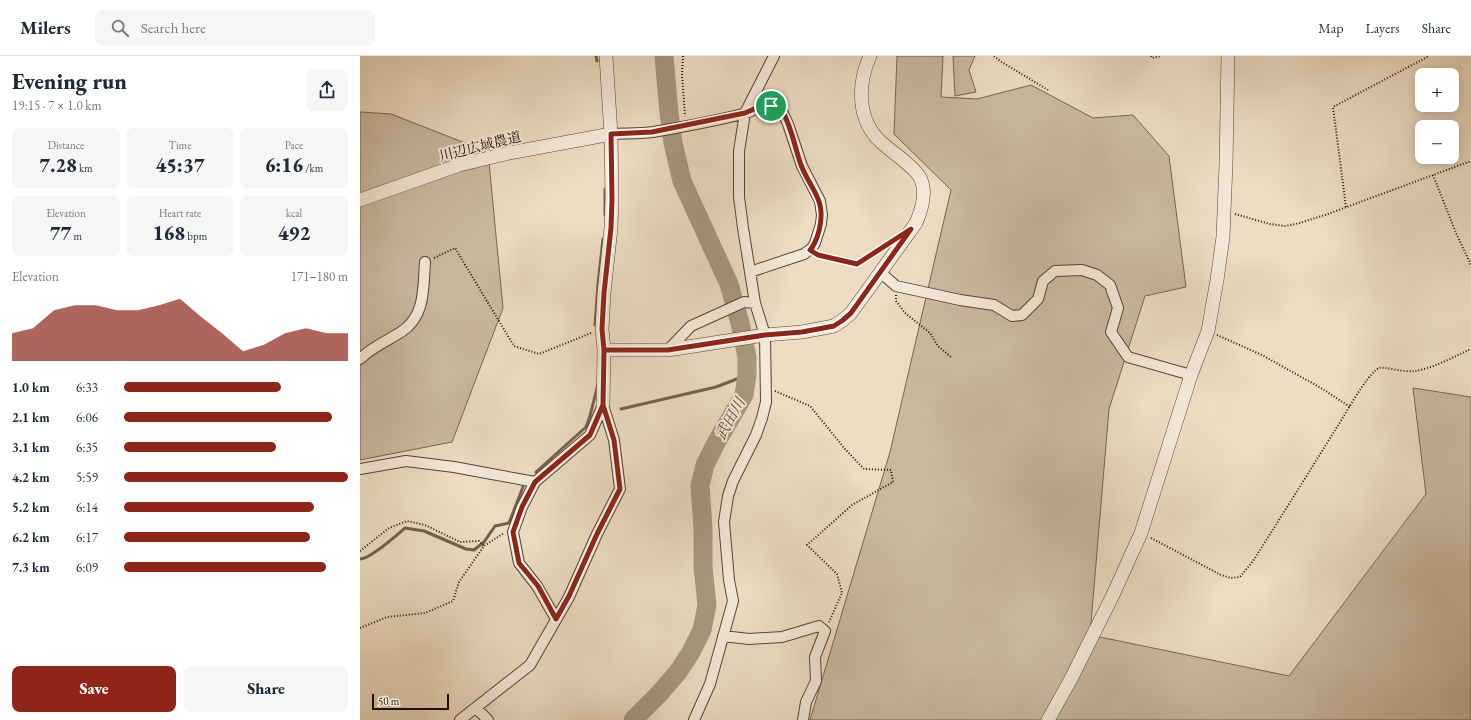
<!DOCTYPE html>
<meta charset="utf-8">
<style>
:root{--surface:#fff;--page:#f6f6f7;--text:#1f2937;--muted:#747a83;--line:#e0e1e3;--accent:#8f2418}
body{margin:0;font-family:"EB Garamond","Noto Serif JP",serif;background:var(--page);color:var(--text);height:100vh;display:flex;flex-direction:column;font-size:15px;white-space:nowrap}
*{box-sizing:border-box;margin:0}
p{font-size:13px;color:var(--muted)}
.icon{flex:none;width:22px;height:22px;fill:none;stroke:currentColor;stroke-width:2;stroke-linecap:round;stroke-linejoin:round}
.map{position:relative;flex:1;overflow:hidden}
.details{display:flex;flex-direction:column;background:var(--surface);width:360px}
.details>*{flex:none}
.buttons{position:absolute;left:1055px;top:12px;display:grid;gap:8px}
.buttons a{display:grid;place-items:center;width:44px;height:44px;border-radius:8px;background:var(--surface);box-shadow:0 2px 10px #0003;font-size:20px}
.scale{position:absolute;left:12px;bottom:10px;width:77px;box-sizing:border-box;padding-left:4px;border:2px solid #251000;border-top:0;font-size:11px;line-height:14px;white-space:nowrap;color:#251000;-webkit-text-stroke:3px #f3e8d7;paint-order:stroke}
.pin{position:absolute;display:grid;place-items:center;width:34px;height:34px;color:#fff;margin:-17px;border:2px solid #fff;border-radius:50%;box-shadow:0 1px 4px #0007}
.round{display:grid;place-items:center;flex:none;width:42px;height:42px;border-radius:8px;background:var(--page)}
.summary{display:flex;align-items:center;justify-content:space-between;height:68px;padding:0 12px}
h1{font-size:22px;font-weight:800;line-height:30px}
.stats{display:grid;grid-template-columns:repeat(3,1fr);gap:6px;height:68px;padding:4px 12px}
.stats div{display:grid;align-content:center;border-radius:8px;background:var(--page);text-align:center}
.stats b{font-size:20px;font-weight:800}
.stats small{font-size:11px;font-weight:400}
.stats p{font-size:11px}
.chart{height:112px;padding:8px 12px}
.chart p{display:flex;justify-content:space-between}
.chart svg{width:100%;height:72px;margin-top:4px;fill:var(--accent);opacity:.7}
.action{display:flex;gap:8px;margin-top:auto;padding:8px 12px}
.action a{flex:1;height:46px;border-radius:8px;background:var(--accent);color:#fff;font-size:16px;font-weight:800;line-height:46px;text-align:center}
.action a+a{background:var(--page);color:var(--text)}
ul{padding:0 12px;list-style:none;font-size:13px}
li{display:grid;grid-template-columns:64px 48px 1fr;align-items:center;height:30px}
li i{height:10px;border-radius:5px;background:var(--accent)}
header{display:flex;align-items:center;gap:24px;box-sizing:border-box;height:56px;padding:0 20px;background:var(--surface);border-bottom:1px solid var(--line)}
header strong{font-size:19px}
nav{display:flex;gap:22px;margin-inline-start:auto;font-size:14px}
.search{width:280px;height:36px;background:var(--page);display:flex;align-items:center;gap:10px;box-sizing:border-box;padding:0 14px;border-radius:8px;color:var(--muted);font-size:15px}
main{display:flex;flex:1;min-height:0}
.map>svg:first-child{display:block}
.green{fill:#cab9a1;stroke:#786450}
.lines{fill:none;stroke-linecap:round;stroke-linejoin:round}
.stream{stroke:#74614d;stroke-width:3}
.river{stroke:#a89780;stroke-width:19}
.minor-casing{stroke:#574330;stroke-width:12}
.tertiary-casing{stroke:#574330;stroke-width:14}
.path{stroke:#251000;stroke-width:2;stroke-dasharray:1 2;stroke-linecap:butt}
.minor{stroke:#f3e8d7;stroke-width:10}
.tertiary{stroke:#f3e8d7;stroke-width:13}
.route-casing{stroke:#fff;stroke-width:8}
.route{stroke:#8f2418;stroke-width:5}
.labels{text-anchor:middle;stroke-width:4;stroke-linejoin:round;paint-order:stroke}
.street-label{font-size:14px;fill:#251000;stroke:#f3e8d7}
.water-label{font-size:15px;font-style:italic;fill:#604d3a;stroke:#f3e8d7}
</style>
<header>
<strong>Milers</strong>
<div class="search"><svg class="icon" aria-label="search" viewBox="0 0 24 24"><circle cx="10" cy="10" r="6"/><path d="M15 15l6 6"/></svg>Search here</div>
<nav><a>Map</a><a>Layers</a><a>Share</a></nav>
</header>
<main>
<section class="details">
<div class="summary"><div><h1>Evening run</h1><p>19:15 · 7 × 1.0 km</p></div><a class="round"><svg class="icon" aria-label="share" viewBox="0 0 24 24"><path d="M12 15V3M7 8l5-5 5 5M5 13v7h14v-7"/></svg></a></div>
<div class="stats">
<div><p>Distance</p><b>7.28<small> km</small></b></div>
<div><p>Time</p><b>45:37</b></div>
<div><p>Pace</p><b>6:16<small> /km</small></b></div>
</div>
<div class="stats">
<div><p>Elevation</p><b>77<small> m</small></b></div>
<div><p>Heart rate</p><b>168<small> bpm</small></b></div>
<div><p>kcal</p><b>492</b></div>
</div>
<div class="chart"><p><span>Elevation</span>171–180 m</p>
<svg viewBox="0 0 160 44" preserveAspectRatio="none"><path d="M0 44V27L10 24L20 13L30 10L40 10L50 13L60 13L70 10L80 6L90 17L100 27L110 38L120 34L130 27L140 24L150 27L160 27V44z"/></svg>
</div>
<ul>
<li><b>1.0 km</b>6:33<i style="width:70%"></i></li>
<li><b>2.1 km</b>6:06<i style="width:93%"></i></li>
<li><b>3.1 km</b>6:35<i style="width:68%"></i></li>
<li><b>4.2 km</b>5:59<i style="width:100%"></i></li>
<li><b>5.2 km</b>6:14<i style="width:85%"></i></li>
<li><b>6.2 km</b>6:17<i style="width:83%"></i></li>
<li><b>7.3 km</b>6:09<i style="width:90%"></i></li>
</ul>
<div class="action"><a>Save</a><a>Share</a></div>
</section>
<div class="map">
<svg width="1111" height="664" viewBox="0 0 1111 664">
<rect width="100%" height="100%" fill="#ecdcc2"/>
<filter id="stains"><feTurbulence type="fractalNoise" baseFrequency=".005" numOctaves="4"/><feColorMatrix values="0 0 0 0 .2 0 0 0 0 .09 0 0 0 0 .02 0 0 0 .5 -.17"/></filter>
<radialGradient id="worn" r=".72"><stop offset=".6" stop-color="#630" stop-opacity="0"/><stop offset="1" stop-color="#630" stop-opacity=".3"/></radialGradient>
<!-- green -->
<path class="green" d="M537,0H583L581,41L617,43L671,29L733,62L773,59L809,100L826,231L785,240L749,353L730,579L929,620L1066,438L1053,332L1111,341V664H450L530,396L591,134L534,78Z
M593,0H615L609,14L616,36L595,40Z
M0,56L31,58L128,96L143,252L92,386L0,404Z"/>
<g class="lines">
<!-- stream -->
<path class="stream" d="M236,0L237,5
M245,159V133
M235,269L238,228L243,183
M261,353L356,331L387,319
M176,416L226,371L230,360L238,328
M0,503C10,503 37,479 45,472L64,475L106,493L114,494L124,486L135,470L149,467L163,431"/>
<!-- river -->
<path class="river" d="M273,664L299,638L318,616L331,596L342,574L347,549L343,511V472L340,429L345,409L356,387L384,339L387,319V301L380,267L369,228L322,125L313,87L309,57L304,0"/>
<!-- minor casing -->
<g class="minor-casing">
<path id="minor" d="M251,78C265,77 279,78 293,76C323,71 354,65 383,58C399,54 402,44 421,53L428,68L442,110L460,145L462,159L461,168L455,187L452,192L444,198L390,216
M520,216L536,230L600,244L634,249L652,260L662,259L678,243L683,225L695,215L722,214L737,219L750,229L758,252L751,276L768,301L831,319
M308,294L331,270L384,246L395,247
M0,303C12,291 27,285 41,276C66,260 63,231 65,206
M0,413L46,405L94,411L175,426
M196,563L177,530L159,507L153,476L162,451L175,426L230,379L243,349
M363,580L389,583L422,581L459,570L465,575L455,601L456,625L446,646L443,664
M116,652L128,664
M100,664L170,609L209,541L237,478L260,433L254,384L243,349
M334,664L350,628L373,545L369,524L364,466L368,440L373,425L396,379L402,362L406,346L405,279L395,247L383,172L379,141V95L385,57L414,0"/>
</g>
<!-- tertiary casing -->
<g class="tertiary-casing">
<path id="tertiary" d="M0,144L99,109L149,97L251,78
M244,294H308L405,279L442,276L474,270L483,264L491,257L556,167C562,153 568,134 559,120C552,109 532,96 522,87C497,65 497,29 510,0
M243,349L244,294L242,273L244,237L251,172L252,143L251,78L246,0
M688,664L711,623L752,541L781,477L831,319L848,275L857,224L863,181L866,108L868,0"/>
</g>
<!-- path -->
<path class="path" d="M323,0L322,18L325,60
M634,0L640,5L688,34
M791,0L792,2L801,0
M1073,119L1096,177L1111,209
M986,151L973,51L1069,0
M875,158L910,168L925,170L936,168L965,159L1111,105
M460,199L497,208L525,190
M74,202L95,192L154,290L179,298L231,277
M536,239V245L545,257L570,277L578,290L592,302
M857,279L902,299L961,332L990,351
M415,335L450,350L485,393L504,413L531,414L533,426L492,449L447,489L477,518L482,537L469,566
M791,482L861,519L871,522L880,521L893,505C921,461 949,416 977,371C985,359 1007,318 1019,312C1024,310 1044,317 1055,315C1074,312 1093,301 1111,293
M0,495L29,472L47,465L65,469L100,486L119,485L124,490
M0,572L27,561L65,557L93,545L99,526L124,490L144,477"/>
<!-- minor -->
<use href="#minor" class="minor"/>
<!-- tertiary -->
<use href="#tertiary" class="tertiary"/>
</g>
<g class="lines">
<!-- route casing -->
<g class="route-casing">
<path id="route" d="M411,50L403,49L385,57L292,76L251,78L252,143L251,172L244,237L242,273L244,294L243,349L230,379L175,426L162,451L153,476L159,507L178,530L196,563L209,540L237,478L260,433L254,384L243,349L244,294H308L405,279L442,276L474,270L483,264L491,257L551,173L497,208L458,199L450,194C455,189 457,182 459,175C467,143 451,135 441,109C435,92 432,73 423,56L421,53L411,50"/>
</g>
<!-- route -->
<use href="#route" class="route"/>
</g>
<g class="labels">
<!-- street labels -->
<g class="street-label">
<text transform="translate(120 90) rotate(-14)" y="5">川辺広域農道</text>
</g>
<!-- water labels -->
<g class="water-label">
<text transform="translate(370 363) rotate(-61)" y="5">武田川</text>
</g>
</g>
<rect width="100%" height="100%" filter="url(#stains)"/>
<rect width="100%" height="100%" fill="url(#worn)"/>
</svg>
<div class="buttons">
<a>+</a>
<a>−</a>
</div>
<div class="scale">50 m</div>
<div class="pin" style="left:411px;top:50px;background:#1e9e55"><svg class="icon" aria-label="arrive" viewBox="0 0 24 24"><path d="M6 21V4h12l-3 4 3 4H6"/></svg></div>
</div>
</main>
